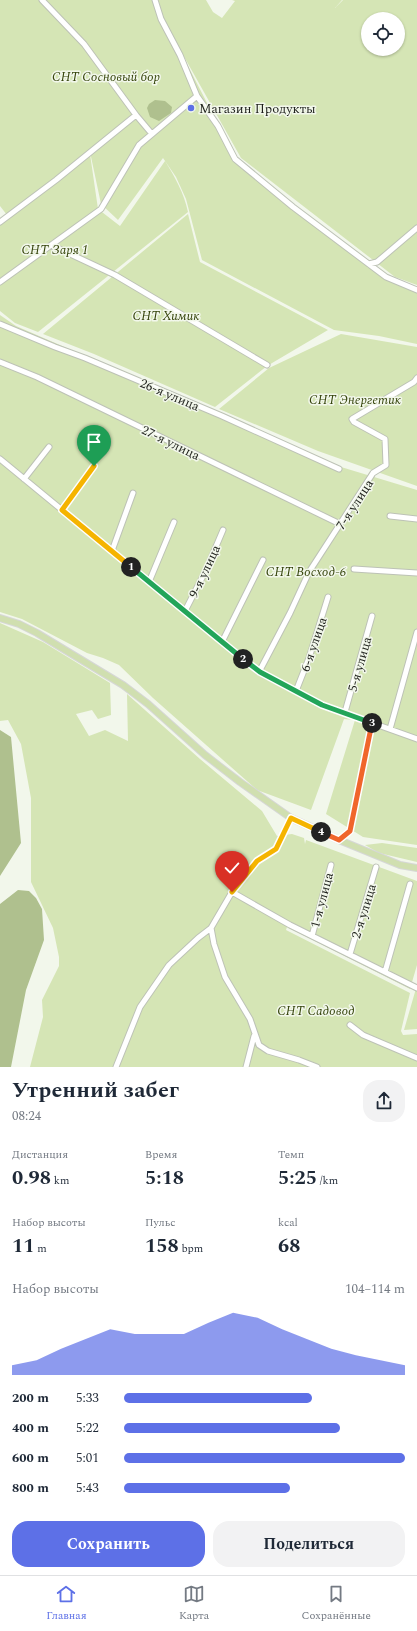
<!DOCTYPE html>
<html lang="ru">
<meta charset="utf-8">
<style>
:root{--surface:#fff;--page:#f2f2f3;--text:#1f2937;--muted:#747a83;--line:#e0e1e3;--accent:#5d70e7}
body{margin:0;font-family:Spectral,serif;background:var(--page);color:var(--text);height:100vh;display:flex;flex-direction:column;font-size:15px;white-space:nowrap}
*{box-sizing:border-box;margin:0}
p{font-size:13px;color:var(--muted)}
.icon{flex:none;width:22px;height:22px;fill:none;stroke:currentColor;stroke-width:2;stroke-linecap:round;stroke-linejoin:round}
.map{position:relative;height:1067px;overflow:hidden}
.panel{display:flex;flex-direction:column;background:var(--surface);flex:1}
.panel>*{flex:none}
.controls{position:absolute;left:361px;top:12px;display:grid;gap:8px}
.controls a{display:grid;place-items:center;width:44px;height:44px;border-radius:50%;background:var(--surface);box-shadow:0 1px 3px #0004;font-size:20px}
.pin{position:absolute;display:grid;place-items:center;width:34px;height:34px;color:#fff;margin:-41px -17px;border-radius:50% 50% 50% 0;rotate:-45deg;box-shadow:0 0 4px #0007}
.pin .icon{rotate:45deg}
.km{position:absolute;width:20px;height:20px;margin:-10px;border-radius:50%;background:#222;color:#fff;font-size:11px;line-height:20px;text-align:center}
.round{display:grid;place-items:center;flex:none;width:42px;height:42px;border-radius:16px;background:var(--page)}
.overview{display:flex;align-items:center;justify-content:space-between;height:68px;padding:0 12px}
h1{font-size:22px;font-weight:700;line-height:30px}
.figures{display:grid;grid-template-columns:repeat(3,1fr);gap:6px;height:68px;padding:4px 12px}
.figures div{display:grid;align-content:center}
.figures b{font-size:20px;font-weight:700}
.figures small{font-size:11px;font-weight:400}
.figures p{font-size:11px}
.chart{height:112px;padding:8px 12px}
.chart p{display:flex;justify-content:space-between}
.chart svg{width:100%;height:72px;margin-top:4px;fill:var(--accent);opacity:.7}
.cta{display:flex;gap:8px;margin-top:auto;padding:8px 12px}
.cta a{flex:1;height:46px;border-radius:16px;background:var(--accent);color:#fff;font-size:16px;font-weight:700;line-height:46px;text-align:center}
.cta a+a{background:var(--page);color:var(--text)}
ul{padding:0 12px;list-style:none;font-size:13px}
li{display:grid;grid-template-columns:64px 48px 1fr;align-items:center;height:30px}
li i{height:10px;border-radius:5px;background:var(--accent)}
.menu{display:flex;justify-content:space-around;align-items:center;height:56px;border-top:1px solid var(--line);background:var(--surface);font-size:11px;color:var(--muted)}
.menu a{display:grid;justify-items:center;gap:2px}
.menu .on{color:var(--accent)}
.map>svg:first-child{display:block}
.green{fill:#d5e5b5;fill-rule:evenodd}
.water{fill:#afc08e}
.lines{fill:none;stroke-linecap:round;stroke-linejoin:round}
.minor-casing{stroke:#bdc2b6;stroke-width:7}
.major-casing{stroke:#d6d7d6;stroke-width:8}
.minor{stroke:#fff;stroke-width:5}
.major{stroke:#d0dfb0;stroke-width:6}
.split-1-casing{stroke:#fff;stroke-width:8}
.split-2-casing{stroke:#fff;stroke-width:8}
.split-3-casing{stroke:#fff;stroke-width:8}
.split-4-casing{stroke:#fff;stroke-width:8}
.split-5-casing{stroke:#fff;stroke-width:8}
.split-1{stroke:#f5b400;stroke-width:5}
.split-2{stroke:#22a559;stroke-width:5}
.split-3{stroke:#22a559;stroke-width:5}
.split-4{stroke:#f0652b;stroke-width:5}
.split-5{stroke:#f5b400;stroke-width:5}
.poi-dot{fill:#5d70e7;stroke:#f2f7eb;stroke-width:1.5}
.labels{text-anchor:middle;stroke-width:3;stroke-linejoin:round;paint-order:stroke}
.park-label{font-size:13px;font-style:italic;fill:#35440b;stroke:#f2f7eb}
.poi-label{font-size:13px;fill:#1e201b;stroke:#f2f7eb;text-anchor:start}
.street-label{font-size:13px;fill:#1e201b;stroke:#f2f7eb}
</style>
<div class="map">
<svg width="417" height="1067" viewBox="0 0 417 1067">
<rect width="100%" height="100%" fill="#f2f7eb"/>
<!-- green -->
<path class="green" d="M0,0H206L213,12L222,18L235,1L232,0H342L335,8L343,0H417V285L395,277L241,158L173,37L235,157L386,280L417,290V344L379,336L334,330L202,260L186,199L176,177L163,158L118,220L101,204L90,152L7,215L0,206ZM368,19H398V49H368Z
M90,154L98,209L120,226L165,161C175,177 184,193 188,212L38,332L15,323L0,311V224Z
M188,214L200,262L328,330L267,366L215,407L94,354L43,334Z
M0,315L16,326L341,467L417,490V845L363,837L326,814L355,720L344,719L311,810L257,790L153,698L119,665L103,658L87,653L22,619L0,612Z
M341,334L417,347V486L318,451L219,409L269,368Z
M0,623L43,642L110,683L111,715L98,719L92,710L76,714L89,736L105,730L128,741L127,694L200,759L262,811L277,836L292,834L304,838L305,844L306,840L417,881V965L410,989L287,927L286,930L410,993L401,1031L403,1035L417,1034V1067H30L43,1017L42,1000L59,966V957L53,928L31,882V798L21,744L8,720L0,721Z
M382,843L417,848V862L379,853L365,845Z
M417,985V1029L404,1030Z"/>
<!-- water -->
<path class="water" d="M155,100L165,101L172,107L171,113L159,121L150,117L147,108L149,104Z
M0,730L11,737L21,843L0,876Z
M18,890L29,891L36,898L42,909L44,940L26,990L11,1067H0V904Z"/>
<g class="lines">
<!-- minor casing -->
<g class="minor-casing">
<path id="minor" d="M42,0L84,44L136,115
M155,0L161,19L180,55L197,96L218,126L235,159L293,207L386,277L417,290
M0,222L56,180L136,115L152,134
M51,245L115,275L267,365
M369,264L377,262L417,228
M0,282L101,209L139,145L197,96
M0,324L55,347L85,358L222,416L339,469
M0,362L37,377L340,524
M0,459L259,672L322,705L417,739
M24,479L49,447
M62,510L94,466
M390,516L417,519
M113,552V548L133,493
M354,569L417,573
M149,582L174,522
M185,611L206,570L223,530
M222,642L263,560
M259,672L290,613L309,572L373,473L386,465L385,439L354,422L352,419L414,382L417,378
M296,691L309,658L328,597
M345,712L372,616
M390,729L417,632
M339,840L350,831L372,722
M232,892L290,925L417,988
M211,928L214,944L225,977L250,1019L259,1045L268,1051L299,1060L317,1067
M312,936L331,865
M350,954L376,867
M385,972L410,884
M350,1025L363,1035L417,1058
M116,1067L140,1007L169,965L198,938L211,928L232,892L257,861L276,849L291,818
M246,1067L254,1036"/>
</g>
<!-- major casing -->
<g class="major-casing">
<path id="major" d="M0,618L19,624L37,633L123,685L148,704L205,755L240,782L291,818L339,840L400,865L417,868"/>
</g>
<!-- minor -->
<use href="#minor" class="minor"/>
<!-- major -->
<use href="#major" class="major"/>
</g>
<g class="lines">
<!-- split-1 casing -->
<g class="split-1-casing">
<path id="split-1" d="M94,466L62,510L131,567"/>
</g>
<!-- split-2 casing -->
<g class="split-2-casing">
<path id="split-2" d="M131,567L243,659"/>
</g>
<!-- split-3 casing -->
<g class="split-3-casing">
<path id="split-3" d="M243,659L260,672L322,705L372,723"/>
</g>
<!-- split-4 casing -->
<g class="split-4-casing">
<path id="split-4" d="M321,832L339,840L350,831L372,723"/>
</g>
<!-- split-5 casing -->
<g class="split-5-casing">
<path id="split-5" d="M232,892L257,861L276,849L291,818L321,832"/>
</g>
<!-- split-1 -->
<use href="#split-1" class="split-1"/>
<!-- split-2 -->
<use href="#split-2" class="split-2"/>
<!-- split-3 -->
<use href="#split-3" class="split-3"/>
<!-- split-4 -->
<use href="#split-4" class="split-4"/>
<!-- split-5 -->
<use href="#split-5" class="split-5"/>
</g>
<!-- markers -->
<circle class="poi-dot" cx="191" cy="108" r="4"/>
<g class="labels">
<!-- park labels -->
<g class="park-label">
<text x="106" y="81">СНТ Сосновый бор</text>
<text x="55" y="254">СНТ Заря 1</text>
<text x="166" y="320">СНТ Химик</text>
<text x="355" y="404">СНТ Энергетик</text>
<text x="306" y="576">СНТ Восход-6</text>
<text x="316" y="1015">СНТ Садовод</text>
</g>
<!-- poi labels -->
<g class="poi-label">
<text x="199" y="113">Магазин Продукты</text>
</g>
<!-- street labels -->
<g class="street-label">
<text transform="translate(170 394) rotate(23)" y="5">26-я улица</text>
<text transform="translate(171 442) rotate(26)" y="5">27-я улица</text>
<text transform="translate(354 504) rotate(-57)" y="5">7-я улица</text>
<text transform="translate(204 571) rotate(-65)" y="5">9-я улица</text>
<text transform="translate(313 644) rotate(-71)" y="5">6-я улица</text>
<text transform="translate(359 664) rotate(-74)" y="5">5-я улица</text>
<text transform="translate(321 900) rotate(-75)" y="5">1-я улица</text>
<text transform="translate(363 911) rotate(-73)" y="5">2-я улица</text>
</g>
</g>
</svg>
<div class="controls">
<a><svg class="icon" aria-label="locate" viewBox="0 0 24 24"><circle cx="12" cy="12" r="6"/><path d="M12 2v4M12 18v4M2 12h4M18 12h4"/></svg></a>
</div>
<div class="pin" style="left:94px;top:466px;background:#1e9e55"><svg class="icon" aria-label="arrive" viewBox="0 0 24 24"><path d="M6 21V4h12l-3 4 3 4H6"/></svg></div>
<div class="pin" style="left:232px;top:892px;background:#d93025"><svg class="icon" aria-label="check" viewBox="0 0 24 24"><path d="M5 12l5 5 9-10"/></svg></div>
<b class="km" style="left:131px;top:567px">1</b>
<b class="km" style="left:243px;top:659px">2</b>
<b class="km" style="left:372px;top:723px">3</b>
<b class="km" style="left:321px;top:832px">4</b>
</div>
<section class="panel">
<div class="overview"><div><h1>Утренний забег</h1><p>08:24</p></div><a class="round"><svg class="icon" aria-label="share" viewBox="0 0 24 24"><path d="M12 15V3M7 8l5-5 5 5M5 13v7h14v-7"/></svg></a></div>
<div class="figures">
<div><p>Дистанция</p><b>0.98<small> km</small></b></div>
<div><p>Время</p><b>5:18</b></div>
<div><p>Темп</p><b>5:25<small> /km</small></b></div>
</div>
<div class="figures">
<div><p>Набор высоты</p><b>11<small> m</small></b></div>
<div><p>Пульс</p><b>158<small> bpm</small></b></div>
<div><p>kcal</p><b>68</b></div>
</div>
<div class="chart"><p><span>Набор высоты</span>104–114 m</p>
<svg viewBox="0 0 160 44" preserveAspectRatio="none"><path d="M0 44V38L10 35L20 28L30 22L40 16L50 19L60 19L70 19L80 12L90 6L100 9L110 16L120 22L130 28L140 32L150 35L160 38V44z"/></svg>
</div>
<ul>
<li><b>200 m</b>5:33<i style="width:67%"></i></li>
<li><b>400 m</b>5:22<i style="width:77%"></i></li>
<li><b>600 m</b>5:01<i style="width:100%"></i></li>
<li><b>800 m</b>5:43<i style="width:59%"></i></li>
</ul>
<div class="cta"><a>Сохранить</a><a>Поделиться</a></div>
</section>
<nav class="menu">
<a class="on"><svg class="icon" aria-label="home" viewBox="0 0 24 24"><path d="M3 11l9-7 9 7M6 9v11h12V9"/></svg>Главная</a>
<a><svg class="icon" aria-label="map" viewBox="0 0 24 24"><path d="M3 6l6-2 6 2 6-2v14l-6 2-6-2-6 2zM9 4v14M15 6v14"/></svg>Карта</a>
<a><svg class="icon" aria-label="saved" viewBox="0 0 24 24"><path d="M7 4h10v16l-5-4-5 4z"/></svg>Сохранённые</a>
</nav>
